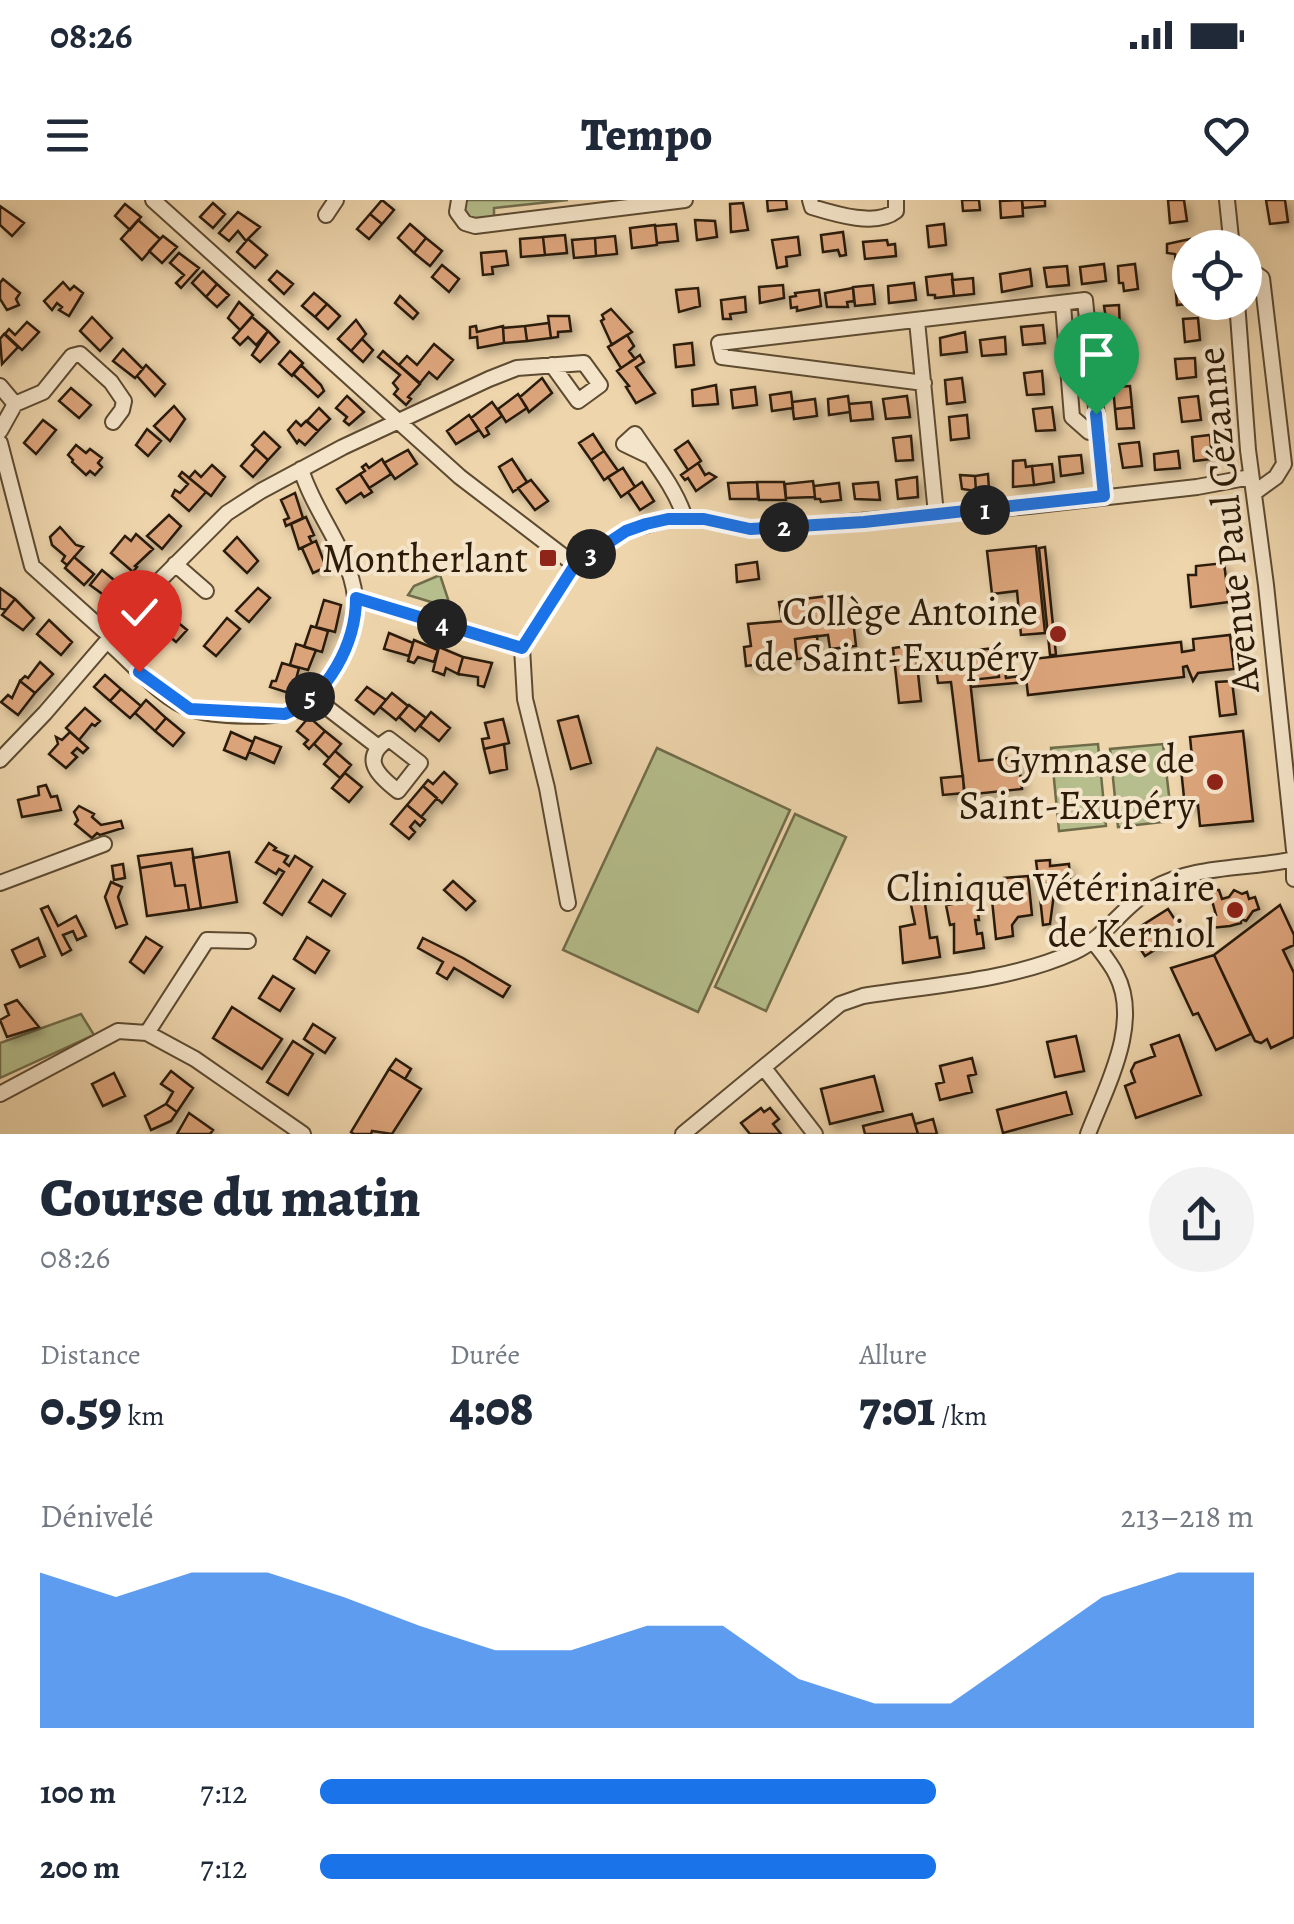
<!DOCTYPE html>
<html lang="fr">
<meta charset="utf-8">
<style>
:root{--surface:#fff;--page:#f2f2f3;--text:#1f2937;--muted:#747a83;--accent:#1a73e8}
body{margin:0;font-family:Alegreya,serif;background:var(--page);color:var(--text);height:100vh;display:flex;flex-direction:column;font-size:38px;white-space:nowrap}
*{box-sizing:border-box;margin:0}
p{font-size:32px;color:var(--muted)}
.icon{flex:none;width:55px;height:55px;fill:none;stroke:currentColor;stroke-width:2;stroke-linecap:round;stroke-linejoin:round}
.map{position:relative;height:934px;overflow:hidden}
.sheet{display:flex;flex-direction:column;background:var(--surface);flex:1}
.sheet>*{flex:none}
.controls{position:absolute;left:1172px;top:30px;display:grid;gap:20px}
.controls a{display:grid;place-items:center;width:90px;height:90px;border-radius:50%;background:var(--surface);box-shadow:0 10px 40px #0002;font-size:50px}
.pin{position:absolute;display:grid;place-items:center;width:85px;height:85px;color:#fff;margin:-102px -42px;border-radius:50% 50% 50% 0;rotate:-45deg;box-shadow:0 0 10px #0007}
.pin .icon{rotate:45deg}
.km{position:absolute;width:50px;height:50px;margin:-25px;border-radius:50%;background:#222;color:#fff;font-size:28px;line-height:50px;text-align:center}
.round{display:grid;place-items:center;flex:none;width:105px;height:105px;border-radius:52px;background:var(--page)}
.summary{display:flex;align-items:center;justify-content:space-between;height:170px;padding:0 40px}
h1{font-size:55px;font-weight:800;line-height:75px}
.stats{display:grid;grid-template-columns:repeat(3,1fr);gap:15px;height:170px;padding:10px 40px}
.stats div{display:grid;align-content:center}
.stats b{font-size:50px;font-weight:800}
.stats small{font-size:28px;font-weight:400}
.stats p{font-size:28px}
.chart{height:280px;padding:20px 40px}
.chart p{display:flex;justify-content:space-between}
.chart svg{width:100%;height:180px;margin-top:10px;fill:var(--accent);opacity:.7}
ul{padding:0 40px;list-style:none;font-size:32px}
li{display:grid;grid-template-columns:160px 120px 1fr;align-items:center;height:75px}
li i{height:25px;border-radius:12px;background:var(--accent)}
.status{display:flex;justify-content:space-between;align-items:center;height:70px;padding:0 50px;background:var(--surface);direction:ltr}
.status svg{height:28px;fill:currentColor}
header{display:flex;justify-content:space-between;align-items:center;height:130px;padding:0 40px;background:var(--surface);font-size:45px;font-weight:800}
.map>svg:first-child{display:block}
.green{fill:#b5be8c;stroke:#706c4a;stroke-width:2.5}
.building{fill:#dba37a;stroke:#2c1b08;stroke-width:2.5;filter:url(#shadow)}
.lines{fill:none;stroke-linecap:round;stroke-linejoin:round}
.minor-casing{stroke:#5c4a31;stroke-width:18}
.minor{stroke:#f4e4c9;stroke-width:14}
.route-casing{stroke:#fff;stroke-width:20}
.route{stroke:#1a73e8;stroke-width:12}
.poi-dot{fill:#8f2418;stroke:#f4e4c9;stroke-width:4}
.labels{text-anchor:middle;stroke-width:8;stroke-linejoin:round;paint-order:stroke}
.street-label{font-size:40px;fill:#2c1b08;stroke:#f4e4c9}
.poi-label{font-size:40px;fill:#2c1b08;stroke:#f4e4c9;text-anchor:end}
</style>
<div class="status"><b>08:26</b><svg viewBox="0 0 49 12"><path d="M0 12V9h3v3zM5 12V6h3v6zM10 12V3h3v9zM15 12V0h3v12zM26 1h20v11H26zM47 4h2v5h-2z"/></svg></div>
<header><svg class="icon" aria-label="menu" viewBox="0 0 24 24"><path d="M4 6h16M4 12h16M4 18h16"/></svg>Tempo<svg class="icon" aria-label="heart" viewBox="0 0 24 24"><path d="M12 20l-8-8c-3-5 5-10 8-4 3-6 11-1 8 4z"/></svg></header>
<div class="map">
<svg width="1294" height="934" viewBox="0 0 1294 934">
<defs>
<filter id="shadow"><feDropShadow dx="5" dy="5" stdDeviation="5" flood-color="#0004"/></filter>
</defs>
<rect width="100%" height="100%" fill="#eed5ac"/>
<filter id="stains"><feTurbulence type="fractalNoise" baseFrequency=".002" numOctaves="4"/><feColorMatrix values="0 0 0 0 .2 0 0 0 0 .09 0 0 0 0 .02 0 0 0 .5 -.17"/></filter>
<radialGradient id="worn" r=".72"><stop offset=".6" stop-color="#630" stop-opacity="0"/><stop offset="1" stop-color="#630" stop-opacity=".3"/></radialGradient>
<!-- green -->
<path class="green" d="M464,0H568L494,8V19L472,21L463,13Z
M440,375L451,408L408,395L414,386Z
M1098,544L1106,626L1059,631L1051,548Z
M1163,544L1172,621L1118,627L1110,549Z
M657,548L790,610L698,812L563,750Z
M795,614L846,637L766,811L715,787Z
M81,814L94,835L0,878V843Z"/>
<!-- building -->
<path class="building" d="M382,0L394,10L382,24L370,14Z
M767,0H786L787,9L768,11Z
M962,0H979L980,10L963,11Z
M1022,0L1023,16L1001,18L1000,1Z
M1022,0H1045V6L1023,8Z
M1168,0H1184L1187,21L1170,23Z
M1266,0H1285L1288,22L1270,24Z
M213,3L225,14L213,28L200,17Z
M743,3L748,30L731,32L730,4Z
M125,4L141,17L130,30L115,16Z
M0,6L24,23L12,36L0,25Z
M238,12L260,27L246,41L238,31L229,41L219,33Z
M370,14L382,24L369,39L357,29Z
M138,20L160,39L142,60L121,39Z
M695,20L715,21L717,37L697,40Z
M410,24L426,38L414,53L398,38Z
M676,24L678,41L657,43L655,26Z
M944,24L946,45L929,47L927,26Z
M655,25L657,45L632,48L630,28Z
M843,32L846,55L840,56L838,50L823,52L821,35Z
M565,35L567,53L545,55L543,37Z
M163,36L177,47L162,63L149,51Z
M615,36L617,54L596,56L595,38Z
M543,37L545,55L521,57L520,39Z
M798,37L800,55L786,57L787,66L777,68L772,40Z
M426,38L442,51L430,66L414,53Z
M595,38L596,56L574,58L572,40Z
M248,39L267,55L255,68L237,52Z
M1190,39V64L1176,65L1175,54L1167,53V44Z
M887,40L888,45L895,44L896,56L865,59L863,42Z
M504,51H506L508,65L492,67L493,74L483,75L481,53Z
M179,53L199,68L181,88L176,83L184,75L170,63Z
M1104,64L1106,81L1082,84L1080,67Z
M1135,64L1138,89L1124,91L1123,83H1119L1118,66Z
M442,65L459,79L449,92L432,77Z
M1067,66L1069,85L1047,87L1044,68Z
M1030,69L1032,86L1002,92L1000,74Z
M203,71L217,84L206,97L192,83Z
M277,71L293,84L284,94L269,80Z
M952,74L954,96L935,98V95H928L926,77Z
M973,78L974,94L954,96L952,80Z
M3,79L20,93L16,99L19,105L7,110L0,99V83Z
M1190,81V102L1196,103L1177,105L1175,83Z
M63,82L70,90L74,86L83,93L69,116L59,110L62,107L57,103L52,110L44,101Z
M914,83L916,100L889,103L888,86Z
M217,84L229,95L217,107L206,97Z
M783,85L784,98L760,103L759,87Z
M873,85L875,104L855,106L853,87Z
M698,88L700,106L679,112L676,90Z
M853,88L854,101L847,102L848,107H827L825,93Z
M819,90L821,106L797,111V107L791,108L790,97L796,96L795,93Z
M314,93L327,104L315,117L302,106Z
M400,96L418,113L413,119L395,103Z
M745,97L746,112L730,114L731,119H723L721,100Z
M239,102L253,115L240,130L228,118Z
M327,104L340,116L328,129L315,117Z
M1119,105L1120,132L1108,133L1104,106Z
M611,109L632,132L612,145L601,121L604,119L602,115Z
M548,116H569L571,131L558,132V137L551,138Z
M92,117L112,138L100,151L80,131Z
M252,117L268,131L256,145L248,137L240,145L233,138Z
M1198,118L1200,140L1185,142L1183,119Z
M356,120L366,134L351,151L338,139Z
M27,122L39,132L22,150L5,134L9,129L15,135Z
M549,123L551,138L527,141L525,126Z
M1043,125L1045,143L1023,145L1021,127Z
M476,126L477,132L503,126L504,143L478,148L477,137L470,138V127Z
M525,126L527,141L504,143L503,128Z
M268,131L279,142L260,162L252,155Z
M965,132L967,152L941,155L940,138Z
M4,134L18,147L2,164L0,139Z
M627,135L634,146L629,151L635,159L621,168L608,147Z
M1005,137L1006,154L982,156L980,140Z
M362,139L373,150L363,162L351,151Z
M692,143L694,165L676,167L674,145Z
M434,144L453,160L437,179L429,172L420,183L399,165L407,156L417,165Z
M1126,145L1129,173L1112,175L1109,147Z
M123,149L143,169L135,178L113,161Z
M290,151L303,163L292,176L279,164Z
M383,151L420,184L408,197L411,199L406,205L394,194L398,189L393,183L400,175L378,157Z
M640,155L644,162L636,167L655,193L636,203L626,187L629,186L617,171Z
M1195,158L1196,177L1177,179L1175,159Z
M146,165L165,184L155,196L137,176Z
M301,165L321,185L324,191L318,197L293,174Z
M1042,171L1044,194L1027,195L1024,173Z
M542,178L552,193L529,212L520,197Z
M962,178L965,202L947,204L945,180Z
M716,185L718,204L693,206L692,190Z
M1130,186L1132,207L1115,209L1113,187Z
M755,187L757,205L733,208L731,190Z
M71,188L91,205L79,218L59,201Z
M791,192L793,208L772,211L770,195Z
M518,194L527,208L506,222L498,209Z
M347,196L364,212L349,225L344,221L347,217L336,208Z
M848,196L850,212L829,215L828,199Z
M907,196L910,217L886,219L883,199Z
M1198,196L1201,220L1182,222L1179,198Z
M815,199L817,216L794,219L792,202Z
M492,202L502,216L486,228L489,234L484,237L471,218Z
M871,202L873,219L851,221L849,204Z
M174,206L185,219L170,241L154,226Z
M1052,207L1055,230L1036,231L1033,209Z
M1132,207L1134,228L1117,229L1115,209Z
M319,208L330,219L318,231L307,221Z
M469,215L479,230L456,244L447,231Z
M967,215L969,238L951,240L949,217Z
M43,220L56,230L36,254L24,243Z
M296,221L301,226L306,221L318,231L305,245L299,240L297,243L288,230Z
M147,229L161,241L148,256L136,245Z
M264,232L280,247L268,260L252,245Z
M593,234L604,251L591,260L579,243Z
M1210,235L1212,259L1194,261L1192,237Z
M911,236L913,260L896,261L893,238Z
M688,241L701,261L688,270L675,250Z
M1139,242L1142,266L1123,268L1119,244Z
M76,245L86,253L90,249L102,258L98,263L102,267L95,275L90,271L86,275L72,262L73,260L68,255Z
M256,249L268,260L253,277L241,266Z
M408,250L417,264L395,279L384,263Z
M604,251L618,271L604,280L591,260Z
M1178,251L1180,268L1155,270L1154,254Z
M1081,255L1083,273L1061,276L1059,257Z
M382,259L391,274L369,288L360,274L365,271L362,267L366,264L369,268Z
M512,259L527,282L513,292L499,267Z
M1025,260L1026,267L1032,266L1034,285L1013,287V261Z
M698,263L705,275L709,273L716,277L696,291L688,278L685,280L681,275Z
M1052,264L1054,282L1034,285L1032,266Z
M212,265L225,277L211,296L189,278L195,271L201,277Z
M623,268L635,287L621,297L608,277Z
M182,272L206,292L189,311L172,296L175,290L180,293L188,284L179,276Z
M360,274L372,292L364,297L361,293L346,303L337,289Z
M988,274L989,290L976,291L975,276Z
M960,275L975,276L976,291L962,289Z
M917,277L918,297L898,299L896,280Z
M531,280L548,301L535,310L518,288Z
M813,281L815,297L786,298L785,284Z
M642,282L654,301L640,310L628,292Z
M757,282H784L786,300H759Z
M757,282L758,299H730L728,283Z
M878,282L880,300L855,299L853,284Z
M839,283L841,300L821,302L820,299H815L814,286Z
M295,293L303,318L286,326L284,320L289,318L281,300Z
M169,315L181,326L162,349L147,336Z
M306,317L314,335L309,337L312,343L299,349L291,324Z
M60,327L76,345L83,347L67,365L62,361L65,356L52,345L50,337Z
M136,334L153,349L135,366L137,367L133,372L111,353L125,336L131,341Z
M237,337L258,361L247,373L224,351Z
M316,341L326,367L313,373L302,348Z
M1036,346L1045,433L1021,435L1017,391L992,394L987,351Z
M1045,347L1056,455H1050L1039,348Z
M74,357L94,374L84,385L65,368Z
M757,362L759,379L737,382L736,365Z
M1224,363L1229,402L1191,407L1188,375H1196V366Z
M102,370L127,391L116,404L90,385Z
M0,388L15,399L6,410L0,408Z
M258,388L270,398L249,422L236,411Z
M828,396L831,422L853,420L856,446L830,449L828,435L795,439L797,459L746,466L744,447L751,446L748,424L782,421L779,402Z
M15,399L34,418L23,430L2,415Z
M324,400L341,405L335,432L316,427Z
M165,412L187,430L176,442L155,424Z
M227,418L240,429L216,456L204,446Z
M49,420L72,442L61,455L37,434Z
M311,426L328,431L322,452L304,447Z
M389,433L413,443L409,456L384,449Z
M1230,435L1234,469L1198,473L1193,481L1187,466L1183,467L1184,477L1028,495L1024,460L1181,442L1182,452L1194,450L1193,439Z
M817,436L819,457L797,459L795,439Z
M414,440L438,450L434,462L418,457L414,463L408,461Z
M296,444L316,450L308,470L290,465Z
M915,445L921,501L899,503L893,448Z
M439,447L463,457L458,474L446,468L444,475L433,471Z
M995,448L999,477L970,480L979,561L1018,557L1022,589L965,595L951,482L938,483L934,455Z
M463,457L492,463L484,487L478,485V477L458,474Z
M40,462L53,474L35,493L20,481L25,476L28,478Z
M282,463L299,468L292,494L270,487L272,481H276Z
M1004,466L1006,478L1026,475V482L971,487L970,480L999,477L998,467Z
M105,475L121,489L110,501L94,487Z
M20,481L35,493L18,515L1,502L8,495L12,498Z
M1232,481L1236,514L1220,516L1216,482Z
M367,487L386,500L374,514L356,500Z
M121,489L141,506L130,518L110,501Z
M392,493L408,506L396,520L380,507Z
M146,500L166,518L155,531L135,513Z
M409,505L426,518L415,531L399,517Z
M85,508L100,521L95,526L92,524L79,540L66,528Z
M431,512L450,528L439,541L420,526Z
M578,516L591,563L571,569L558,521Z
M309,517L325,531L309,549L304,544L308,540L297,531Z
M166,518L184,533L173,546L155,531Z
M503,519L509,543L484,549L482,539L489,538L485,523Z
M325,531L341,544L329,558L314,544Z
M1243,531L1253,621L1200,626L1198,605L1185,607L1180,559L1192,557L1190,537Z
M70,532L88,548L83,553L77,548L72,553L77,557L66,568L49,554L58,544L56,537L62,540Z
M231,532L253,542L246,559L224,550Z
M255,537L281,547L274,563L249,552Z
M504,544L507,569L490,573L484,549Z
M335,551L351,565L340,578L324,564Z
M444,572L457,584L442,603L423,586L428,580L433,584Z
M345,573L362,587L349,602L332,588Z
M963,576L964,593L943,595L941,578Z
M46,585L51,597L57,596L61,610L22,617L18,600L39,595L38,587Z
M423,586L437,598L421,617L407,605Z
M407,605L425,620L420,626L415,621L410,627L415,632L409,639L391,624Z
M79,606L94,614L92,617L101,625L121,621L123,628L100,635L97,633L92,638L75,624L78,620L74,612Z
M269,643L276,648L274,650L288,656L284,662L289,666L295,656L312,667L282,715L264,703L284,672L279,669L276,674L256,662Z
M192,649L201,708L189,710L185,685L175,686L171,663L140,668L138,656Z
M229,652L237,702L201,708L193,658Z
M1050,660V666L1069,664L1070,681L1039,684L1036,661Z
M171,663L175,686L185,685L189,710L147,716L140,668Z
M123,664L125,678L114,680L112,666Z
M1028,676L1032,715L1018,717L1012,725L1013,736L996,739L992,700L1006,698L1004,678Z
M323,680L345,694L331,716L309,702Z
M453,681L475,701L466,710L444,690Z
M111,682L122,687L118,697L127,724L116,728L105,697Z
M1055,686L1050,724L1043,725L1039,688Z
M1209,690H1219L1222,699L1229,697L1234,690L1242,694L1247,692L1249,699L1255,697L1259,709L1253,711L1246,721L1241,719V723L1230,726L1211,728L1208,716L1216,715Z
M924,697L930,738L937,737L940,757L903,763L900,727L915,724L910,700Z
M976,700L979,720H975L977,734L982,733L984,748L954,753V724L950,725L946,705Z
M1280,705L1294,735V745L1283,750L1294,773V837L1271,848L1267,839L1261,843L1255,841L1214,755Z
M48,706L58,726L76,716L86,736L77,740L73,731L63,735L71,750L62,755L41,709Z
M1168,709L1183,732L1145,756L1130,733Z
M146,737L162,747L144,773L130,762Z
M307,737L329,751L315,773L294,759Z
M38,738L45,756L20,767L12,750Z
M423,738L463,758L510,786L503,797L454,768L447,779L437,773L443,762L418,748Z
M1214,755L1251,834L1216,850L1198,813L1193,815L1171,768Z
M273,776L294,789L280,811L259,798Z
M17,800L39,827L7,837L0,820L9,815L5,805Z
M232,807L282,839L262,869L213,838Z
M313,824L335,838L325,853L304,839Z
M1179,835L1201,895L1136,918L1125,886L1135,882L1131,871L1135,863L1155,856L1151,845Z
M1076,836L1084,871L1055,877L1047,842Z
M293,841L313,854L288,895L267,882Z
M972,858L976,874L968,876L972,892L940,900L936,884L944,882L940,866Z
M396,859L411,869L405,879L389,869Z
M389,869L421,889L392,934L372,931L371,934H354L351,932Z
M171,871L193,888L177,912L166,904L173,892L161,884Z
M114,873L125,896L103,906L92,884Z
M874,876L883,911L830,924L821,889Z
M1066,892L1072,914L1003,933L997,910Z
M166,904L177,912L171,921L151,930L145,916Z
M761,908L764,912L770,908L779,919L773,924L781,934H750L741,923Z
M189,913L213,930L210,934H177Z
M912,914L918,934H865L863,926Z
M933,919L937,934H918L915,924Z"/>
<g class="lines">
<!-- minor casing -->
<g class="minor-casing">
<path id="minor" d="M153,0L460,277L575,365L626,331L667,319H704L750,329L814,325L1029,306L1197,287L1251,277
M459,0L457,12L465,23L475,26L685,0
M810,0L812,7C835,14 876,27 896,11V0
M1227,0L1232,48
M326,15L336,0
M1245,66L1262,78L1284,264L1276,277L1254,293
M1237,102L1248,250L1266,385L1294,650
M1063,105L1072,217L1089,232L1098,231
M917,121L936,314
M924,183L722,157L719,143L1085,100L1105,296
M0,186L15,204L0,231
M15,204L43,192L72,156L80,154L111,182L124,201L122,210L113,222
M0,243L32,366L111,437
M651,257L624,244L635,234C653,261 675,287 685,318
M175,364L206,391
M356,398L522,448L525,499L547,588L568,703
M107,441C131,461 161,499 191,509C210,516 280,520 298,509C330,490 360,435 355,397C350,351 314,313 301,269
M522,448L575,365
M312,496L377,546
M389,539L420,563L398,591C377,575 360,558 389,539Z
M0,560L45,513L156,384L227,313L261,291L343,247L489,179L517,168L584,163L600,185L578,201L552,165
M1294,665V679
M0,683L104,644
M147,833L207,740L248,741
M764,868L815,934
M0,894L118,831L147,833L195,859L303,934
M683,934L840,804L863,796C932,785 1010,781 1074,752C1105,738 1123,706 1152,689C1196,664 1246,670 1294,659
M1088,934C1106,887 1142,823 1116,774C1110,762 1101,752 1093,741"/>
</g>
<!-- minor -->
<use href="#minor" class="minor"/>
</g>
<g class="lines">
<!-- route casing -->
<g class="route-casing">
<path id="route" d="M139,472L190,509L285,514C328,497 356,443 356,398L522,448L575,365L626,331L646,324L668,319H704L750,329L864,322L1104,296L1096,214"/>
</g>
<!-- route -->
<use href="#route" class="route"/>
</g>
<!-- markers -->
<g class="poi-dot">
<rect x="538" y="348" width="20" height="20" rx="5"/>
<circle cx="1058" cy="434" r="10"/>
<circle cx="1215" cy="582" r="10"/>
<circle cx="1235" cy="710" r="10"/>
</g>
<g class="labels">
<!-- street labels -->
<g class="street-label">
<text transform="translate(1227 320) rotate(-96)" y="14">Avenue Paul Cézanne</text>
</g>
<!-- poi labels -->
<g class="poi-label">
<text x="528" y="372">Montherlant</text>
<text x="1038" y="425">Collège Antoine<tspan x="1038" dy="46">de Saint-Exupéry</tspan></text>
<text x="1195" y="573">Gymnase de<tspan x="1195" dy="46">Saint-Exupéry</tspan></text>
<text x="1215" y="701">Clinique Vétérinaire<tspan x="1215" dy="46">de Kerniol</tspan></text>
</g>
</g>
<rect width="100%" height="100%" filter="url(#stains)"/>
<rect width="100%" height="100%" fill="url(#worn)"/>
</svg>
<div class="controls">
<a><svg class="icon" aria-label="locate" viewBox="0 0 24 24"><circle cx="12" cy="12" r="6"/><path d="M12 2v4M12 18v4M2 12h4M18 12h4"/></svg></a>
</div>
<div class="pin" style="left:1096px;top:214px;background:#1e9e55"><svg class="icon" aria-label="arrive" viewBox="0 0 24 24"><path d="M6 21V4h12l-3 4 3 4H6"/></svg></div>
<div class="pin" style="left:139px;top:472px;background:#d93025"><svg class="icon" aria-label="check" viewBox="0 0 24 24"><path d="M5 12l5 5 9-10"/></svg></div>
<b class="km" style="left:985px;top:310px">1</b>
<b class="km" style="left:784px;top:327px">2</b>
<b class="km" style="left:591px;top:354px">3</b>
<b class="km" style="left:442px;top:424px">4</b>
<b class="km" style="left:310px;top:497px">5</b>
</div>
<section class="sheet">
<div class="summary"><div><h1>Course du matin</h1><p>08:26</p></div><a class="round"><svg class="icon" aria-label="share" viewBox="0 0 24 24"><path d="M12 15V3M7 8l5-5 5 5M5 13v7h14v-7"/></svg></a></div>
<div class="stats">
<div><p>Distance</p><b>0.59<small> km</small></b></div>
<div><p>Durée</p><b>4:08</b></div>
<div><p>Allure</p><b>7:01<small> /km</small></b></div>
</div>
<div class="chart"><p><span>Dénivelé</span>213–218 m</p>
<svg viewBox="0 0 160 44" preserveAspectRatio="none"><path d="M0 44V6L10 12L20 6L30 6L40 12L50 19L60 25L70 25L80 19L90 19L100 32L110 38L120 38L130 25L140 12L150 6L160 6V44z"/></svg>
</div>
<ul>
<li><b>100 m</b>7:12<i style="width:66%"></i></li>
<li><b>200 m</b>7:12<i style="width:66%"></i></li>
</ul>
</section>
